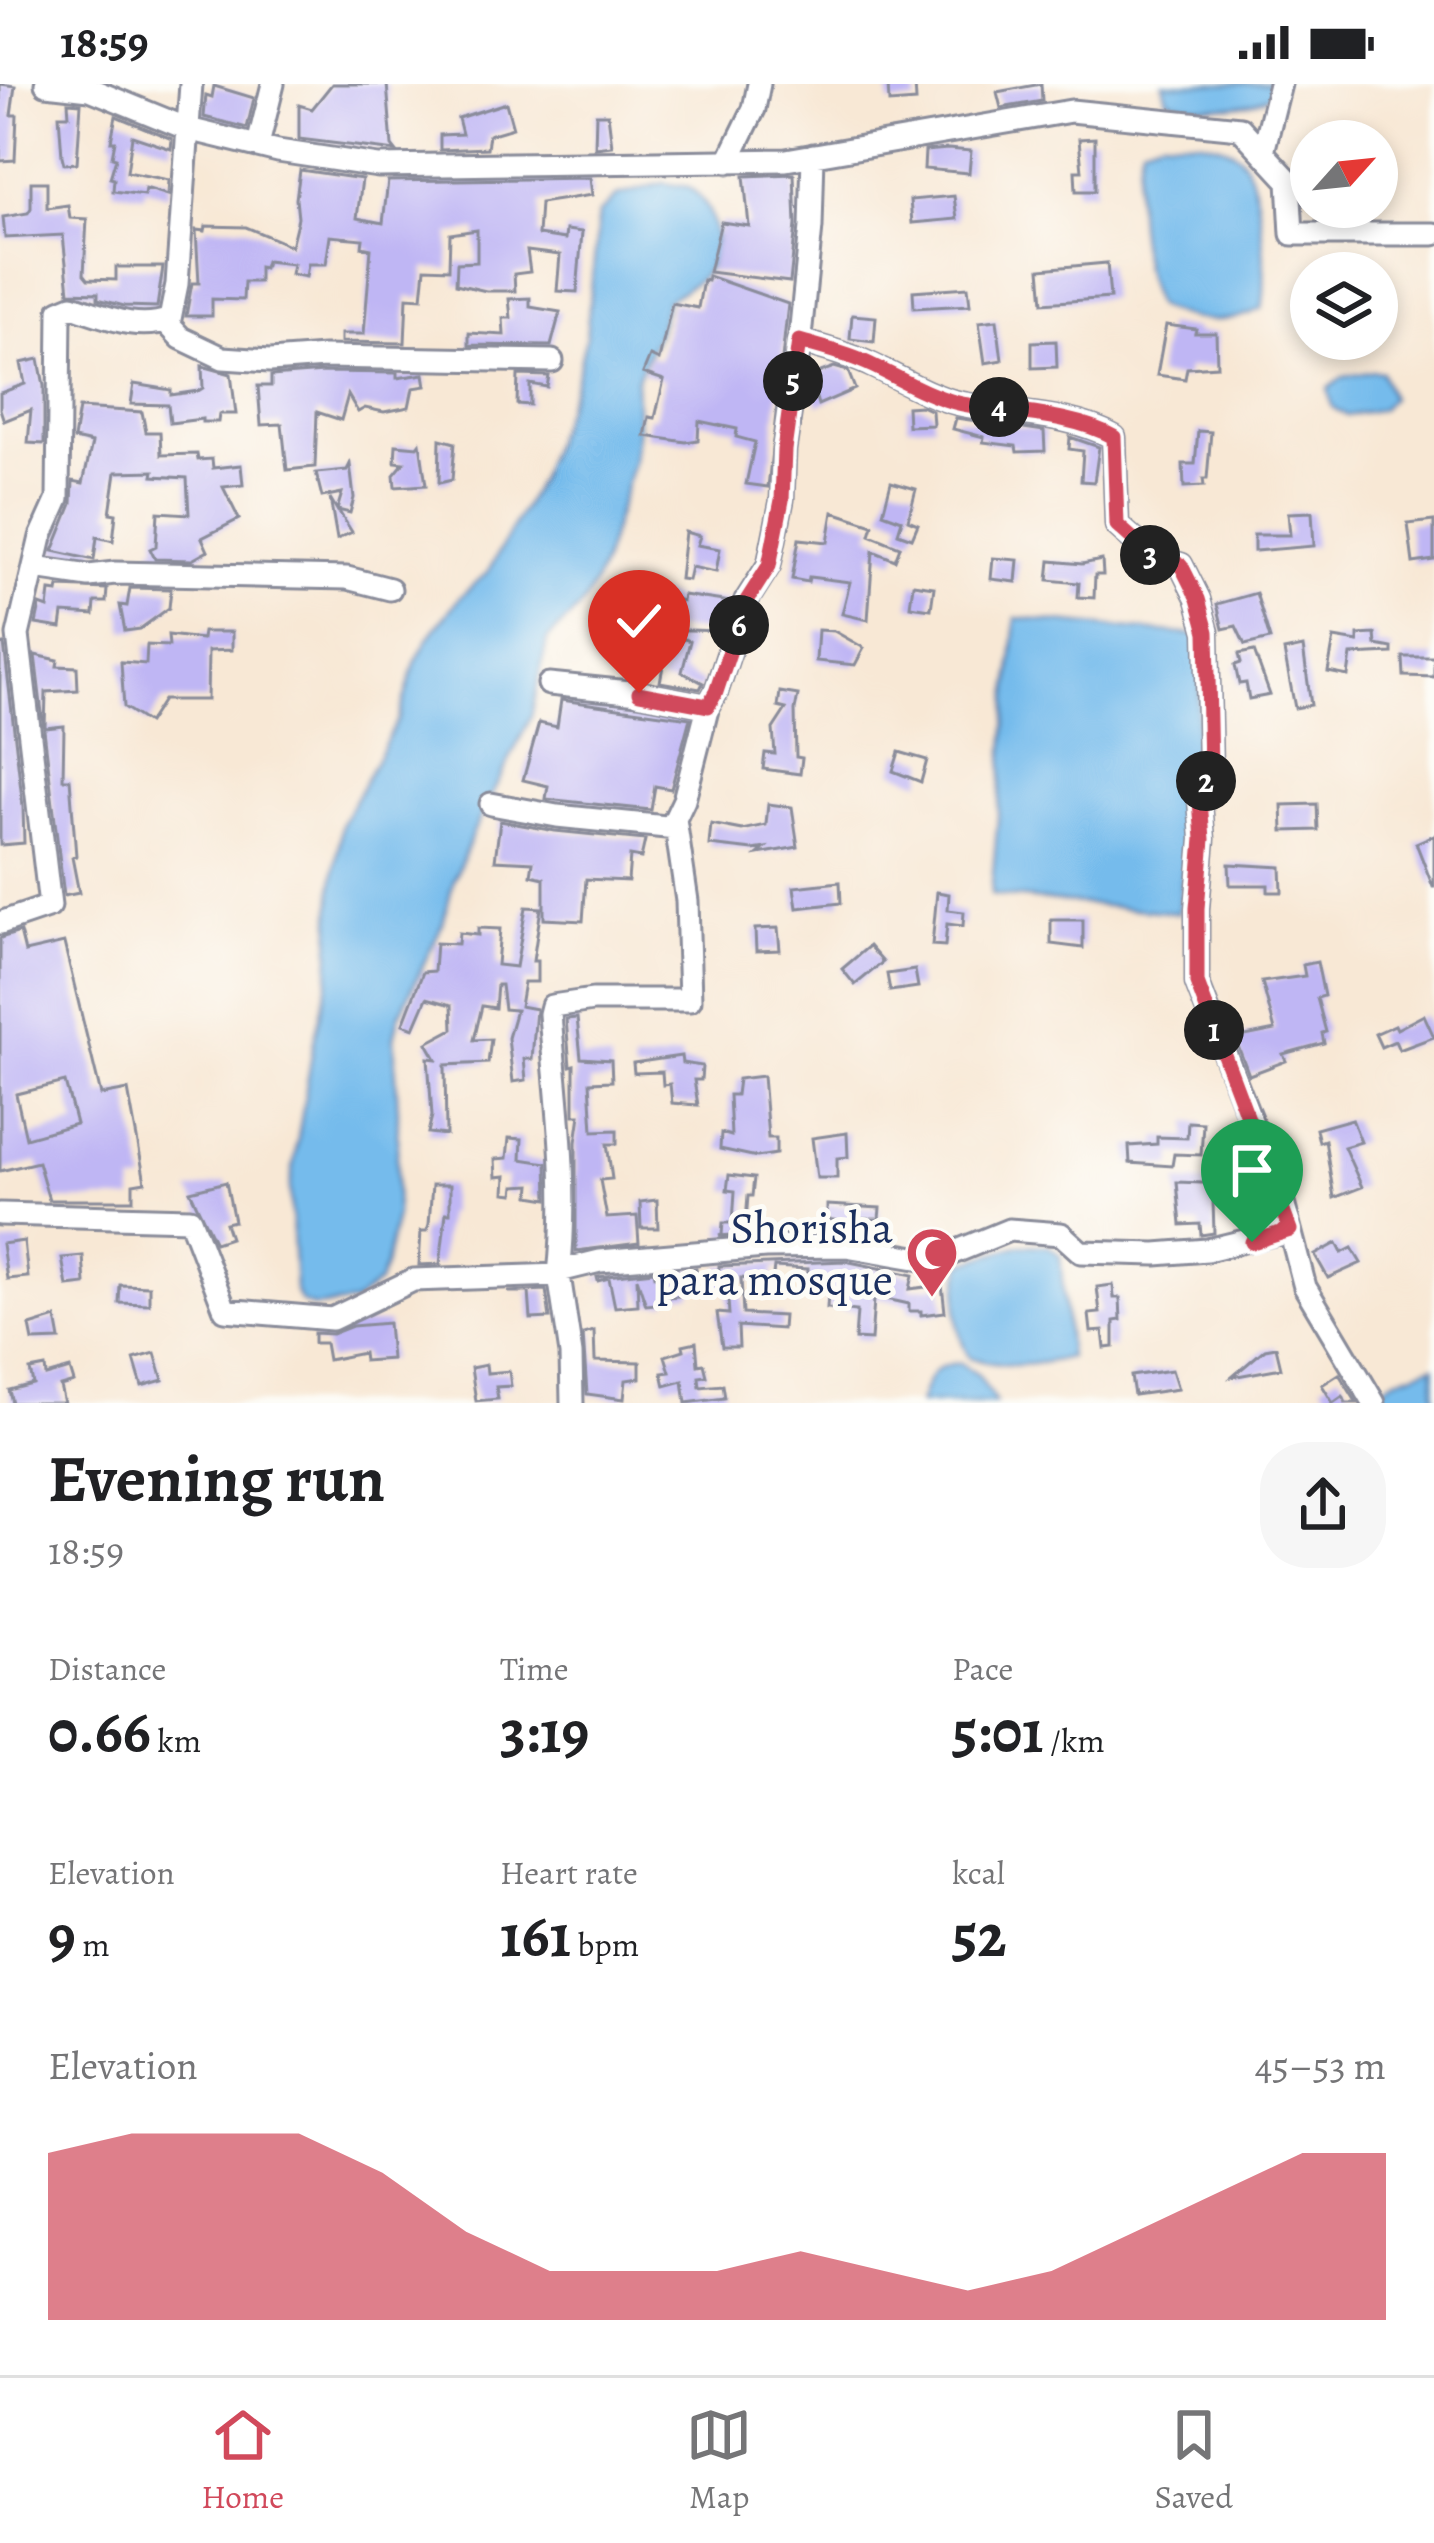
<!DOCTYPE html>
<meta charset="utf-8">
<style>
:root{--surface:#fff;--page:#f6f6f6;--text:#202124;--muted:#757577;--line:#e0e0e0;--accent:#d1495b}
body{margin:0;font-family:Alegreya,serif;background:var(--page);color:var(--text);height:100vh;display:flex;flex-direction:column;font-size:45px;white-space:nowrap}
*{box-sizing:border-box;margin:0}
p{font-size:39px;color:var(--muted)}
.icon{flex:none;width:66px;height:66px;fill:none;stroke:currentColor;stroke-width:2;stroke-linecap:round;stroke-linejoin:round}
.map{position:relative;height:1319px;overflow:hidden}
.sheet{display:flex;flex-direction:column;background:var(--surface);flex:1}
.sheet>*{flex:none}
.needle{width:78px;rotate:63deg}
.controls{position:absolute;left:1290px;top:36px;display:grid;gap:24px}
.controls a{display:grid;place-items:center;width:108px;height:108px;border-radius:50%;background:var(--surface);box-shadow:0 6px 18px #0003;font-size:60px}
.pin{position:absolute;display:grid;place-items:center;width:102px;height:102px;color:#fff;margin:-123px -51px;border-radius:50% 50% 50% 0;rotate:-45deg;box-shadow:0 0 12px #0007}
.pin .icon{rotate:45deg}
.km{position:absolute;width:60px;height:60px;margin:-30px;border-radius:50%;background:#222;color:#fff;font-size:33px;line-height:60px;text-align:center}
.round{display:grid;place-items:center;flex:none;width:126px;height:126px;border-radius:48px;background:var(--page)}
.head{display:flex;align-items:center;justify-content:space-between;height:204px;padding:0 48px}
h1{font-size:66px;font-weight:700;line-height:90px}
.metrics{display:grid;grid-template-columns:repeat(3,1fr);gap:18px;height:204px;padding:12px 48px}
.metrics div{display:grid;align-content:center}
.metrics b{font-size:60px;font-weight:700}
.metrics small{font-size:33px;font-weight:400}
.metrics p{font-size:33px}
.chart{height:336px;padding:24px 48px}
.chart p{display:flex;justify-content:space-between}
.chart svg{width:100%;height:216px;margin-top:12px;fill:var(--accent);opacity:.7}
.status{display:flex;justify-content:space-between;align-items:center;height:84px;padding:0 60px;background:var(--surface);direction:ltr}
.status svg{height:33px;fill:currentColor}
.dock{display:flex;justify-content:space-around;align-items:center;height:168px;border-top:3px solid var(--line);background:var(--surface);font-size:33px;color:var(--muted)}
.dock a{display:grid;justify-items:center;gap:6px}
.dock .current{color:var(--accent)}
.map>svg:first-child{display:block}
.water{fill:#75bbec;stroke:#4875a5;stroke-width:3}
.building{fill:#bfb6f4;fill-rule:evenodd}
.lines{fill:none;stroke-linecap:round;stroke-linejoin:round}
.minor-casing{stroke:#8a8c9a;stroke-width:27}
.minor{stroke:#fff;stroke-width:21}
.route-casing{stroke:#fff;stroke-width:24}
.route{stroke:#d1495b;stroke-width:15}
.labels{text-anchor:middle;stroke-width:10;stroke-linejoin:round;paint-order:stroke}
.poi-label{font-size:45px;fill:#1b2f5e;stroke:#fdfcf7;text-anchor:end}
</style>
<div class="status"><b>18:59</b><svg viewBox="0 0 49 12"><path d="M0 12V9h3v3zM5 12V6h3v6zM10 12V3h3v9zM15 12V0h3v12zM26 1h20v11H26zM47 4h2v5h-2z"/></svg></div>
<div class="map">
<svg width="1434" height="1319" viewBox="0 0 1434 1319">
<rect width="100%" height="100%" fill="#fdfcf7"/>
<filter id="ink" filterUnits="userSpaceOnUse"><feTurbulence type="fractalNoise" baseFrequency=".00833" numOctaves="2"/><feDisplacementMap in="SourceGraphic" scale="24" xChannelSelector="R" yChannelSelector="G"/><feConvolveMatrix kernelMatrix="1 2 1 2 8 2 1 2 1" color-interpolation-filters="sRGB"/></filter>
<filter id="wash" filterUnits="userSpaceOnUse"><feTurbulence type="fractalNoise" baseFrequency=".004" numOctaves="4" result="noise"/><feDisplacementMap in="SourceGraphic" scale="48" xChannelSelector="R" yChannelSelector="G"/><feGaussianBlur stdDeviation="2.7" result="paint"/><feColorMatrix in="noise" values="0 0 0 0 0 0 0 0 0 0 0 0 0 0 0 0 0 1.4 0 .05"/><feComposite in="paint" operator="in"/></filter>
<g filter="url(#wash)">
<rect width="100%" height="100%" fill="#f8e8d5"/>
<!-- water -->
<path class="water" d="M1163,0H1272L1273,9C1250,27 1194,25 1167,15Z
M1161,55C1185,56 1225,54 1242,75C1261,101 1269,194 1262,224C1228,242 1190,239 1156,222C1138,181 1131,104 1142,61Z
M663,99L689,103C716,124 726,165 701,193C691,203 678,208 667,216L658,248L636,296L638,343L633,378L602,482L585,518L547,556L531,633L474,746L453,799L443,839L399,932L394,954L398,1027L396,1131L385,1182L379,1198L354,1219L313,1223L301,1218L295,1206L290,1103L314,957L329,894L332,807L342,740L399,634L415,579L429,553L459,514L488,488L536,401L575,299L586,253L599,130L617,112Z
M1373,287L1381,288L1391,314L1381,325L1347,332L1332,323L1328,305L1343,293Z
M1016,534L1205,552L1179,829L991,811Z
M1021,1161L1048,1162L1060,1171L1069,1273C1034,1282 1003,1285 969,1273C952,1243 956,1213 963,1179Z
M960,1279L978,1291L996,1319H919C929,1293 931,1281 960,1279Z
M1434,1281V1319H1382L1380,1306L1394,1295Z"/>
<g id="blocks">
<!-- building -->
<path class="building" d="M0,0L15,2L11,31H17L15,76L0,77Z
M332,0H387L392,62L396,67L299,55V21L312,25Z
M888,0H915L916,17L889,19Z
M1041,0L1042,17L1001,24L997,8Z
M214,2L254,14L247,44L204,33L206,11L212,13Z
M68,18L81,19L77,79L64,80L62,72L59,31H69Z
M506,19L513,44L489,51L487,64L440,66V51L462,50L458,34Z
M596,30H608L612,62L595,64Z
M116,32L172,55L171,65L132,52L127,88L169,96L168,111L145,104L144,111L113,107L114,95L110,94L116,74L112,73L115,57H111Z
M1095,54V107H1076L1075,87H1082L1079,55Z
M948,65L971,67L969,89L924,85L925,67Z
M300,86L362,95L357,134L383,139L388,97L590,94L592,111L540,119L538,151L565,155L566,146L582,148L577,208L557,207L560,171L527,167L530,188L514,190L515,207H486L456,200L457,179L477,178V146L450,150L449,185L425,184L422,214L407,213L405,259L341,258V250H364L371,165L362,163L363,155L330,152L326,180H308L306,193L291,190L293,180L266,177L264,184L259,183V198H244L243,216L212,215V232H186L192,199H199L196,146L205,147L206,142L246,143L291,162L298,134L296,115Z
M794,90L796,141L790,198L709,188L721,138L749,142L744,92Z
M31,98H47V124L68,121L70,134L87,135L84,190L88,195L116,196V183H163L157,223L124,222L98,215V209L69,208L63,151L5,154L3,133L28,129L31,124Z
M954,112L957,135L912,139L910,116Z
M1107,179L1110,214L1043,219L1040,185Z
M708,192L788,220L768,403L746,400L755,358L736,353L737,345L699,337L698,356L686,358L645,352L649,333L655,334L664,296L643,289L650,272L659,276L672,219L698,224L703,196L707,197Z
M968,203L970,221L914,224L913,207Z
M530,214V223L560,228L551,262L469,261V249L504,251L503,234H511L509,215Z
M852,231L876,233L874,258L850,255Z
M997,236L1002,276L985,279L979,238Z
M1166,241L1196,245L1195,249H1216L1217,282L1187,284L1185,295L1157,291Z
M1056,257L1057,283L1032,284V258Z
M39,275L44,302V360L28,359L31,326L4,337L0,325V309L25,300L21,279Z
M202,282L231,290L236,330H219L218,338H202V335L170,339L168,321L131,320L134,300L171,306V311L198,307L203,304Z
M834,283L848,287L855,305L818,321L810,292Z
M324,288L397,289V294L424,290L426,302L413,304L409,323L384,328L365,324L358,328L348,311L341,336L317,328L315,383L287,386L282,340L261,341L258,302H271V292Z
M518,291L549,292L547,303L530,300V321L517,320Z
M921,322L932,327L933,341L908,342L907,323Z
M79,324L142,328L146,348H160L161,371L197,370L198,376L212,375L213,384L241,381L243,401L223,403L239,435L202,454L208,467L192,476L155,475L150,465L156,462L158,428L189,430L187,394L153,392L154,387L116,388L110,429L116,430L113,457L97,453L94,476L53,467L72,420L73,397L83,399L92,359L74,355Z
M956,334L1044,347L1045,367L1017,368L1016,362L983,358L984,353L953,345Z
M1198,347L1211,348L1207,395H1203L1204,402L1184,403L1183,380H1195Z
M1070,353L1099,363L1094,398L1081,397L1083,367L1069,365Z
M440,355L455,359L452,396L439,399Z
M420,359L426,401L395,403L394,391L404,379L395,378L396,361L417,363Z
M350,380L354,414L350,429L338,426L352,448L337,455L330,414L337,426L342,409L322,413L316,389L347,386Z
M891,398L916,405L908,436L918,440L912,454L898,449L902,436L883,429Z
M833,428L873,441L870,451L900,463L895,476L873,467L868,536L842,530L850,498L809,493L808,498L792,495L799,455L828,458Z
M1312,428L1314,462L1254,467V451H1290L1288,429Z
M1434,437V476L1413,479L1408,440Z
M685,448L700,452L697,461L720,465L716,488L691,483L688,496L680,495Z
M993,474L1018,476L1016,498L991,495Z
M1102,476L1103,491H1095L1094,514L1078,513L1079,499L1048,496L1050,477L1082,480Z
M913,500L934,503L931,525L910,522Z
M59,503L107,505L106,518H95L94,531L63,529L61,544L36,540L40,521L48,524L50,507L58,508Z
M130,504L171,505L169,524L140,545L125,547L120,521L127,522Z
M638,504L682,517L683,511L730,518L720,547L657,545L690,557L682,588L703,599L700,605L660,598L666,566L622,556L624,547L599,543L601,530L627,533Z
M1256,509L1270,555L1245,561L1236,542L1223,545L1217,520Z
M818,546L834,547L864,564L855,581L816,577Z
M203,548H232V566L208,567L207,616H163L148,639L124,623L121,578L146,580L147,561L169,562L168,551L202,555Z
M1375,550L1376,561L1392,564V569L1351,571L1348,592L1328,588L1334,554L1358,558V551Z
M4,560L23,723L24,759L0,761V561Z
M1303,563L1311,621L1295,624L1284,567Z
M1254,567L1270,611L1249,615L1246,599L1239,600L1235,581L1241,579L1239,570Z
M35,571L58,576L57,582L77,583L78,606L46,608L45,644L64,642L63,695H70L76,772L72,773L79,809L64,812Z
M1403,573H1434V593L1404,592Z
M780,608L798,611L795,626L796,673L802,674L800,690L763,685L765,669L775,670L773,645L786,625L778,623Z
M561,616L690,634L671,705L655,702L651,726L546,715L548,702L523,696L539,639L557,643Z
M899,668L927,676L921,698L893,687Z
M768,720L792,723L798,763L758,770L765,764L753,766L709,761L711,740L742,746L766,741Z
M1317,720L1318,746L1283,747L1282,721Z
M500,737L555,747L645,756L641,774L630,772L628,797L586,795L583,837L544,835V794L531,791L533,778L495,776Z
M1434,751V803H1433L1416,759Z
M1229,780L1281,783L1282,808H1268V801H1230Z
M840,798L841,819L797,824L794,803Z
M937,808L949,810L948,826L964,828L963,842L947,840L945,862L932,861Z
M526,823L541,824L533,877H537V898H524L520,922L536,925L532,975H524L526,996L513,998L508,954L516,926L504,925L501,901H497L495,924L482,922L474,956L491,955L488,979L445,981L446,1051L428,1049L432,1032L428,974L436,975L427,959L453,945L452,921L427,914L414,944L403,940L423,888L434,887L436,859L458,860L459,849L478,851V844L500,845L497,881L516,883Z
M1051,836H1083V864L1051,860Z
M778,844L780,866L756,867L755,845Z
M20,848L25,868L64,859L101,1011L128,1006L145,1098L133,1100V1116H49L38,1078L0,1087V854ZM65,998L76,1040L26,1054L16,1010Z
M869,862L883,878L855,901L842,885Z
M1317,878L1324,912L1317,914L1326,948L1322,949L1324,959L1283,970L1286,977L1249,991L1235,954L1275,946L1262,898L1305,892L1303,881Z
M915,886L918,903L890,907L887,890Z
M1424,931L1434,953L1399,966L1395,957L1381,963L1375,950L1395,941L1397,945Z
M577,934L581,974L611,976L612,997L590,998L593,1047L617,1046V1060H607L612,1095L600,1096L607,1134L637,1132L639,1159L576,1167V1058L580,1031H574V981L570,982L566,935Z
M681,972L682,979L702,982L701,996H694L698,1021L672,1019L670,1000L663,1001L662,988L634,989L633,979Z
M763,992L768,1054H776V1070L757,1073L720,1065L721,1049L731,1052L729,1011H736L738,995Z
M1352,1035L1361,1058L1344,1063L1362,1103L1334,1114L1325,1056L1319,1058L1316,1045Z
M1188,1038L1203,1039L1201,1071L1174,1070L1172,1082L1130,1079L1129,1062L1157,1060V1053L1187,1054Z
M847,1049L848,1073L837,1074V1094H817L812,1054Z
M509,1054L522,1055L521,1075L547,1079L548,1115L530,1112L531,1101L515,1102L514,1110L505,1109L506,1092L496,1093L495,1075L507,1074Z
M729,1091L754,1094L752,1112H748L745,1150L719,1152L722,1151L723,1139H733L735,1107L727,1106Z
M226,1098L234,1137L225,1139L230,1154L215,1159L190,1107Z
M1177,1098L1225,1100L1226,1115L1213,1117L1214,1149L1201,1151L1200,1140L1181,1141Z
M432,1101H450V1129H446L440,1180L419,1181L421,1147H427L429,1140Z
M657,1116L658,1144H641L640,1118Z
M827,1121L880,1124L879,1135H856V1140L827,1135Z
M24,1157L28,1193L7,1195L2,1160Z
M1337,1159L1342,1169L1352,1164L1361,1179L1328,1194L1315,1171Z
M83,1172L85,1200L67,1202L62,1174Z
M845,1177L913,1191L910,1205L942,1201L945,1228L921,1231V1227H909V1220L877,1213L874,1216L871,1256L855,1255L857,1227L827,1224L828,1209L807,1208L808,1185L774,1183L772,1198L741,1194L743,1230L783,1232L782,1245L738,1242L739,1263H722L717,1229L729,1230L727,1203L718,1204L719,1182Z
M696,1184L697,1189L690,1190L692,1211L667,1213L668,1219L646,1221L637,1194L638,1221L615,1223L609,1194L598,1197L597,1193L654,1187L655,1192Z
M120,1201L149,1202V1220L119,1219Z
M1113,1201L1114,1214H1120L1121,1236L1114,1237V1263L1105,1264L1103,1247L1091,1248L1089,1230L1100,1229L1097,1203Z
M546,1206L550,1234L531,1235L529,1208H508Z
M56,1234L60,1256L33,1257L30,1242Z
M388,1239L391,1275L364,1277L363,1269L328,1276L325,1259H314V1249L332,1250L352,1242Z
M594,1247L595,1277L640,1278V1294L626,1296L624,1315L587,1310L583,1250Z
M696,1258L698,1281L704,1280L707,1292L699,1293L700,1303L723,1301L725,1314L686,1319L683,1297L665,1302L662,1289L670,1288L665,1272L684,1266L683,1261Z
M1276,1263L1281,1284L1232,1293L1265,1265Z
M155,1269L163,1296L142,1302L134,1275Z
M486,1281L487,1289L509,1287L511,1302L496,1303L498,1315L476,1317L471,1284Z
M45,1283L46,1292L70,1285L74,1298L60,1302L64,1319H12L9,1306L33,1300L30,1286Z
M1172,1286L1178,1305L1134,1311L1131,1292Z
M1339,1290L1357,1319H1346L1343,1312L1333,1319L1322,1301Z"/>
</g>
</g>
<g filter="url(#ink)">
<use href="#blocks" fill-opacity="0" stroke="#8a8c9a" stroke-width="3"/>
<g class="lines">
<!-- minor casing -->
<g class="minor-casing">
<path id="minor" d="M46,0L90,5L188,45L278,67L378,82L786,76L1071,27L1240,44L1289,97L1292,150H1434
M258,61L273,0
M1263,68L1280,0
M728,78L754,25L759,0
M166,238L181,254L223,274L270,277L324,273L552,277
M799,257C823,264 849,270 871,281C900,294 928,312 958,319C1010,331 1068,328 1114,353L1117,441L1153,473L1181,481L1198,515L1207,548L1210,684L1200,717L1203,755L1197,825V899L1283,1119L1305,1203L1374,1319
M35,484L89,492L115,489L347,494L390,505
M549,600L639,609L708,622
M491,720L557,732L676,744
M0,839L50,822L18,551L41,453L58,415L60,227L72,222C104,232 138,248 170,235L177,200L191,0
M0,1130L190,1135L225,1226L332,1235L413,1196L559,1191C569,1099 557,1021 550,930L552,922L593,916H690L687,817L675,735L684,716L708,622L716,608L746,517L769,481L782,416L784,366L799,263L811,143L813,71
M559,1187L600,1177L765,1163L846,1162L933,1177L1009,1146L1061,1150L1081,1168L1156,1170L1207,1166L1290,1146
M559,1191L571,1270L572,1319"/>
</g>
<!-- minor -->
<use href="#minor" class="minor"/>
</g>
</g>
<g class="lines" filter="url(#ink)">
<!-- route casing -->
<g class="route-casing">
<path id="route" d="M639,609L708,622L716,608L746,518L769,482L782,416L784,366L799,257C823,264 849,270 871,281C899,294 928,312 958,319C1009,330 1068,328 1114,353L1117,441L1153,473L1181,481L1198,515L1207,548L1210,684L1200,717L1203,755L1197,824V899L1290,1146L1252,1158"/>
</g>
<!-- route -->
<use href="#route" class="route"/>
</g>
<!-- icons -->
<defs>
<g id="mosque-pin" transform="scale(2.7)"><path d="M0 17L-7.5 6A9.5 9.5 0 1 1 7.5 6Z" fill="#d1495b" stroke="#fdfcf7"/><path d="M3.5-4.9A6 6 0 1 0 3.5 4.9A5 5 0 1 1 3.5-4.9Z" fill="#fff"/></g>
</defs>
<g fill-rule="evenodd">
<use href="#mosque-pin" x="932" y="1169"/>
</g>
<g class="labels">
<!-- poi labels -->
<g class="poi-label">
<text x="893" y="1159">Shorisha<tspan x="893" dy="52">para mosque</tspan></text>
</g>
</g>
</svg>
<div class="controls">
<a><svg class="needle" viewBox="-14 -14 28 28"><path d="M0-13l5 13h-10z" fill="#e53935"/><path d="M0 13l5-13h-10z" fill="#757577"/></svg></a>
<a><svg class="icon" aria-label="layers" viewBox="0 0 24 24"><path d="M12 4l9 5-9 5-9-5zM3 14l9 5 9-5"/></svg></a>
</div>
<div class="pin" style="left:1252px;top:1158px;background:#1e9e55"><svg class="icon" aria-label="arrive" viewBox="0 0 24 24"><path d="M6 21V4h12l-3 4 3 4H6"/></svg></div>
<div class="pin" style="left:639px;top:609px;background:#d93025"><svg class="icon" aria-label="check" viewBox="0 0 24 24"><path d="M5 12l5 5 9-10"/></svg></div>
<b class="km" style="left:1214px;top:946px">1</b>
<b class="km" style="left:1206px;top:697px">2</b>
<b class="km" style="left:1150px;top:471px">3</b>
<b class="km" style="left:999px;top:323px">4</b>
<b class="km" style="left:793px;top:297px">5</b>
<b class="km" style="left:739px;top:541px">6</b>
</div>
<section class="sheet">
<div class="head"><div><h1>Evening run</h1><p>18:59</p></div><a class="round"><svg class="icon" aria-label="share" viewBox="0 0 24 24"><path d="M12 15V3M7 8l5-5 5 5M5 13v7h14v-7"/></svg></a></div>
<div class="metrics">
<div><p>Distance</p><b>0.66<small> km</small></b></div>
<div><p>Time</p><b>3:19</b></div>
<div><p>Pace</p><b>5:01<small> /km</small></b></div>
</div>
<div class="metrics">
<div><p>Elevation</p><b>9<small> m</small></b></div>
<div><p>Heart rate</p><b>161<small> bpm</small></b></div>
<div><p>kcal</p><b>52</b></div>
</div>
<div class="chart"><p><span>Elevation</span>45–53 m</p>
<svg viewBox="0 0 160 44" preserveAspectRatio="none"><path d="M0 44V10L10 6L20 6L30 6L40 14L50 26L60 34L70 34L80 34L90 30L100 34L110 38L120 34L130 26L140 18L150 10L160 10V44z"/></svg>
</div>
</section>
<nav class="dock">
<a class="current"><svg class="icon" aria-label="home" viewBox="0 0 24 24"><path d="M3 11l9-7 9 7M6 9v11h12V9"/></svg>Home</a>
<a><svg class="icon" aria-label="map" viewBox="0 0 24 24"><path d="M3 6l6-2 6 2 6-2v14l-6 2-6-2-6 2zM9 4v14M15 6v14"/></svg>Map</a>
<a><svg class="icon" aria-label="saved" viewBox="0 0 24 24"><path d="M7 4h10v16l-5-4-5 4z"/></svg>Saved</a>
</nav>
